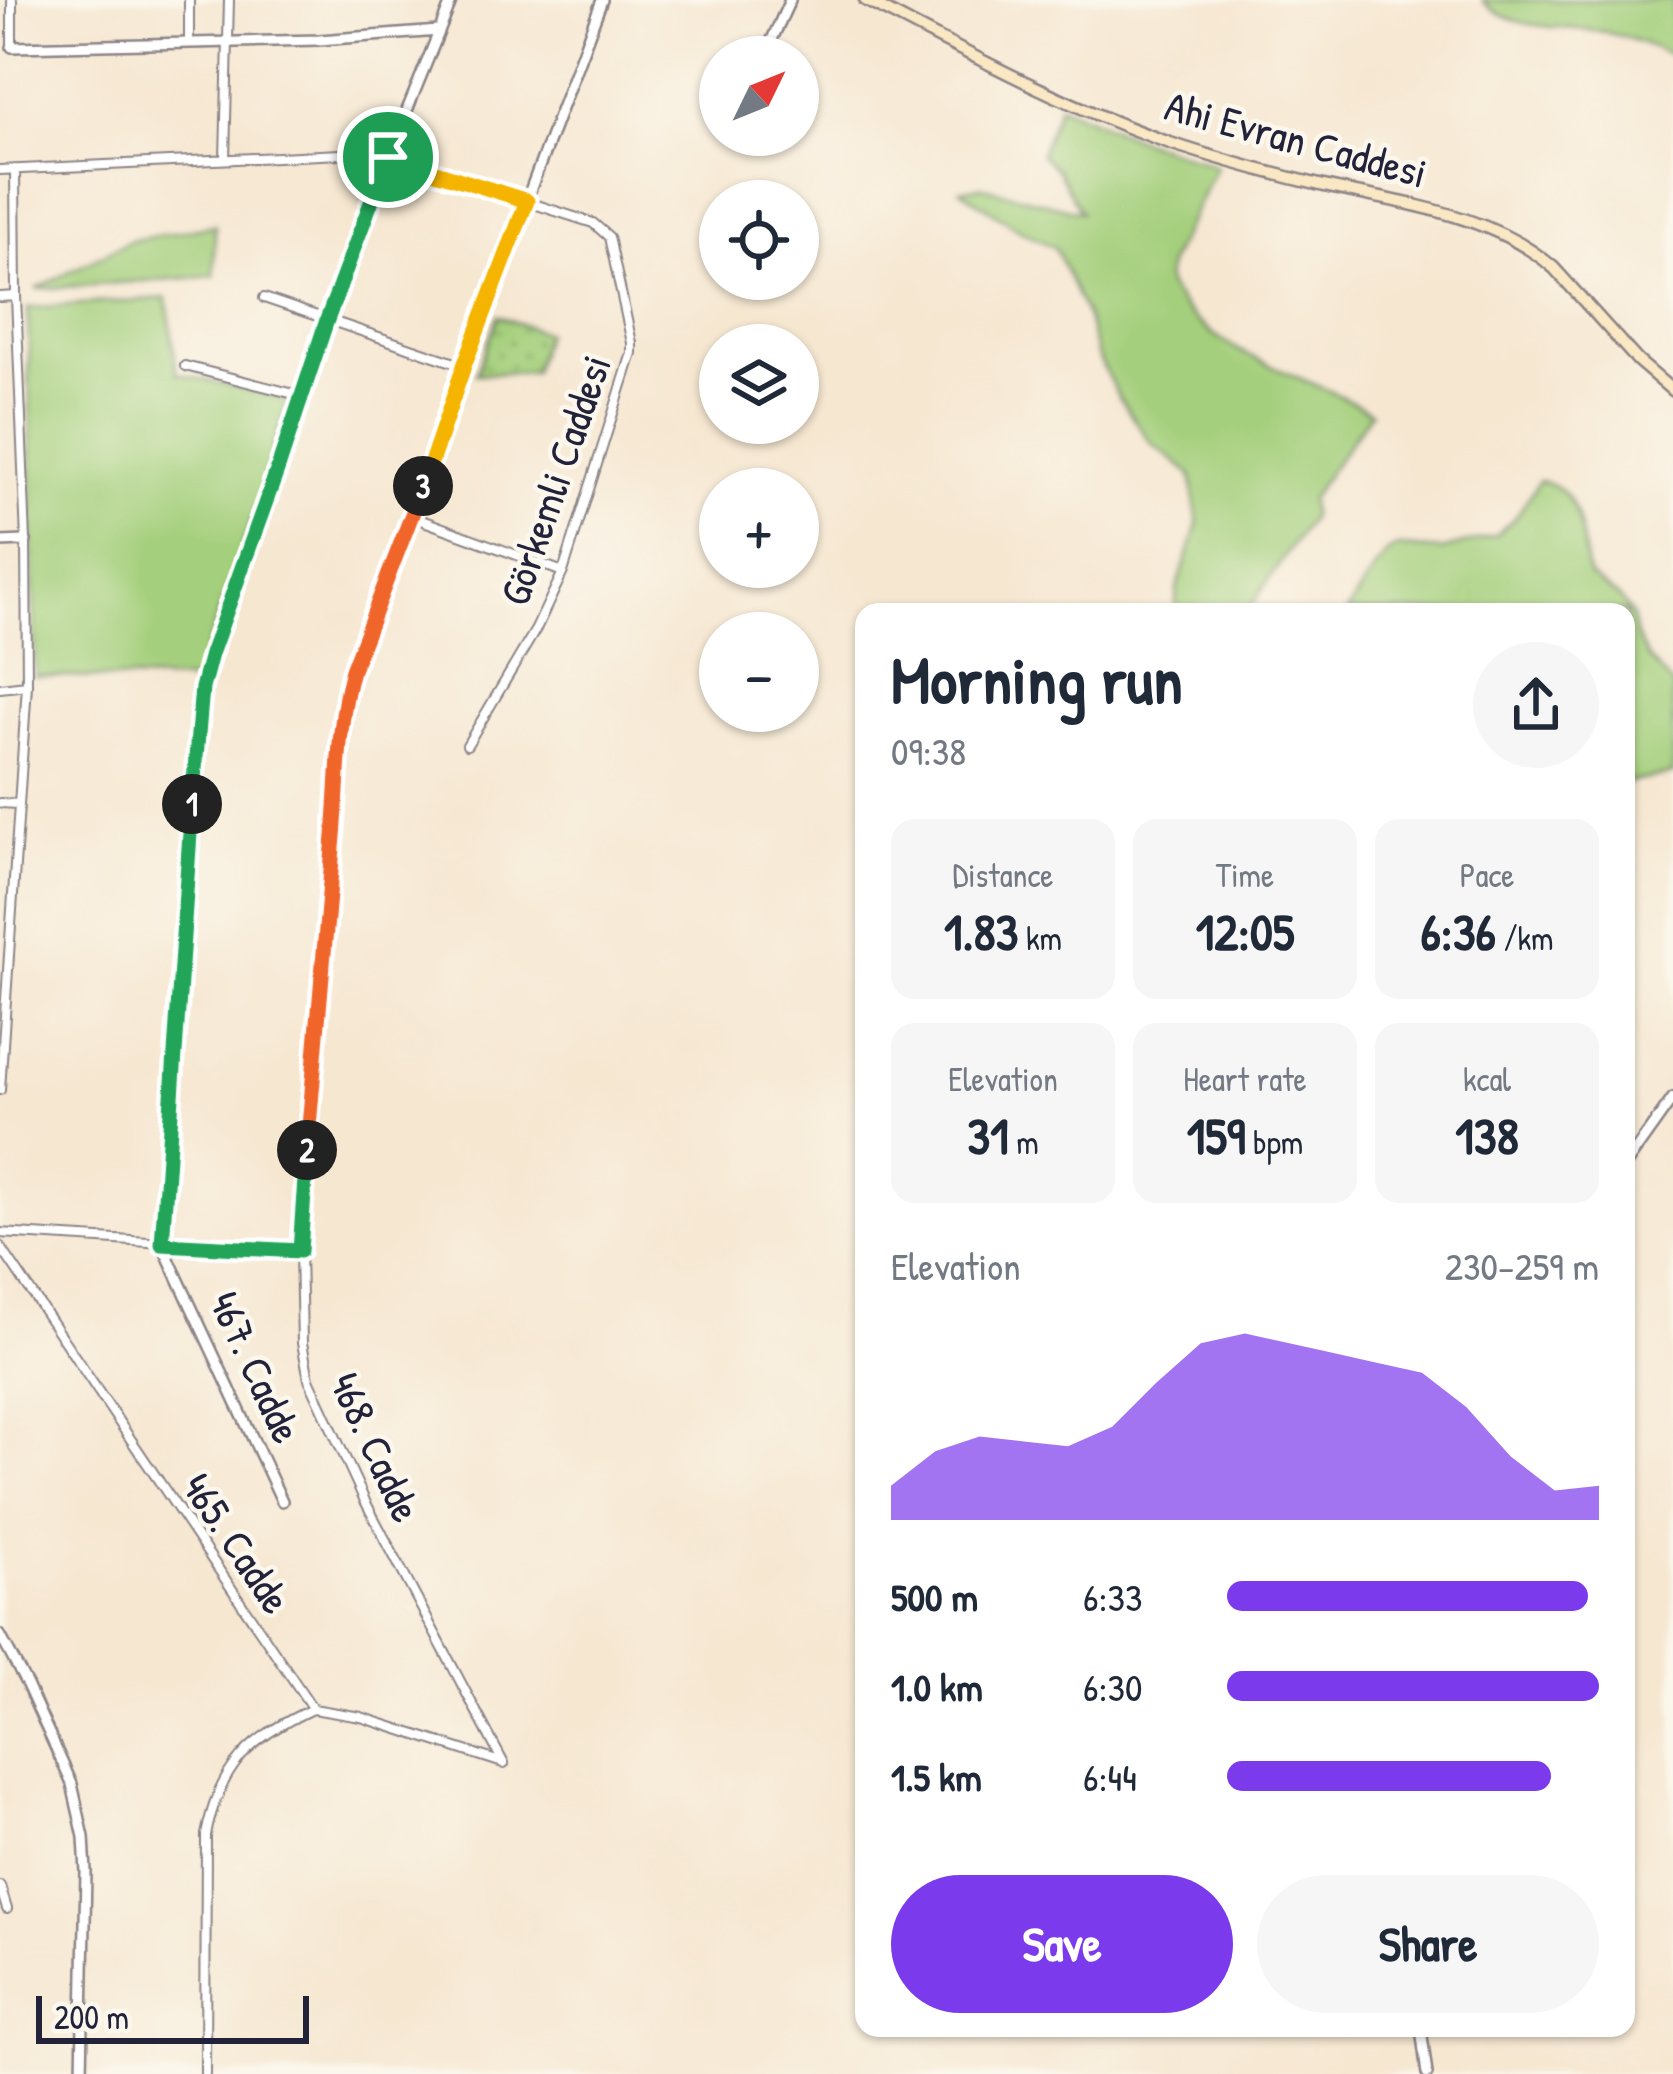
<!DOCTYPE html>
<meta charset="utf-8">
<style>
:root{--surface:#fff;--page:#f6f6f7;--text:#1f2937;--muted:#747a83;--accent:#7c3aed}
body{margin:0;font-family:"Patrick Hand",sans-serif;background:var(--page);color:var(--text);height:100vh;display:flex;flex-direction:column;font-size:45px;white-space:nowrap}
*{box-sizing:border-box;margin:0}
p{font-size:39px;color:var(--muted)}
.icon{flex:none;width:66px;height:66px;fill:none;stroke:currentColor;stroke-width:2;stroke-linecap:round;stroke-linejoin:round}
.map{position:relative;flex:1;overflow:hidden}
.panel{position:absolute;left:855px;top:603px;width:780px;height:1434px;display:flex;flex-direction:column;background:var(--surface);border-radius:24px;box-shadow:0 3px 9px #0004}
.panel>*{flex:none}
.needle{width:78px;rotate:47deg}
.buttons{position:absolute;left:699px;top:36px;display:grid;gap:24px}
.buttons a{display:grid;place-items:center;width:120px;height:120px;border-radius:50%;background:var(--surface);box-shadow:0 3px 9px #0004;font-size:60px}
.scale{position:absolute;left:36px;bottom:30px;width:273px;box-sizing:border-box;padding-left:12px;border:6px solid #22223b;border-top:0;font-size:33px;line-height:42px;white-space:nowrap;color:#22223b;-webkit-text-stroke:9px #fbf7ec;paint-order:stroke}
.pin{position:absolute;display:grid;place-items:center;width:102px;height:102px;color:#fff;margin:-51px;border:6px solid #fff;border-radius:50%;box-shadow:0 3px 12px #0007}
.km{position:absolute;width:60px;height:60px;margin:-30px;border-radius:50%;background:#222;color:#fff;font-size:33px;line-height:60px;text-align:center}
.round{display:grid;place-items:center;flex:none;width:126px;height:126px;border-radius:63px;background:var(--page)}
.head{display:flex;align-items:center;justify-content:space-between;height:204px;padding:0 36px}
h1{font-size:66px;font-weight:700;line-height:90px}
.figures{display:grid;grid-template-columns:repeat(3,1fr);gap:18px;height:204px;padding:12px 36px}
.figures div{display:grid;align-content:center;border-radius:24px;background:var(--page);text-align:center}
.figures b{font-size:51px;font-weight:700}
.figures small{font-size:33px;font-weight:400}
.figures p{font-size:33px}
.chart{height:336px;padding:24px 36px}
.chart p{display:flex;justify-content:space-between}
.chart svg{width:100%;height:216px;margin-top:12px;fill:var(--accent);opacity:.7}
.action{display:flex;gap:24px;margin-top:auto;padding:24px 36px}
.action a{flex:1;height:138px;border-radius:72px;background:var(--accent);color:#fff;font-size:48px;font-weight:700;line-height:138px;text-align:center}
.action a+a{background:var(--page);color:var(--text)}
ul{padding:0 36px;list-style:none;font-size:39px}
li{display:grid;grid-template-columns:192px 144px 1fr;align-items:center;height:90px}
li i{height:30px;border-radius:15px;background:var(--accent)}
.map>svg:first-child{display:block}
.green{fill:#a4cf7b;stroke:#63785b;stroke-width:3}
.garden{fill:url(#garden-dots);stroke:#63785b;stroke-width:3}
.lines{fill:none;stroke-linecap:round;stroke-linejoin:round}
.minor-casing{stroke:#8c8486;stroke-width:12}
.tertiary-casing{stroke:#8c8486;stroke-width:14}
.secondary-casing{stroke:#8c8486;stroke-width:15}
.minor{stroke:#fff;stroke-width:8}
.tertiary{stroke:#fff;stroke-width:9}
.secondary{stroke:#fae7c3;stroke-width:10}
.split-1-casing{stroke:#fff;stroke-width:24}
.split-2-casing{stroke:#fff;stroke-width:24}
.split-3-casing{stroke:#fff;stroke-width:24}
.split-4-casing{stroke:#fff;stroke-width:24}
.split-1{stroke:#22a559;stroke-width:15}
.split-2{stroke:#22a559;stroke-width:15}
.split-3{stroke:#f0652b;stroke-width:15}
.split-4{stroke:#f5b400;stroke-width:15}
.labels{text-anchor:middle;stroke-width:9;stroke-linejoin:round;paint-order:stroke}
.street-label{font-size:42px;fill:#22223b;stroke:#fbf7ec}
</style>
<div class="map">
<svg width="1673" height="2074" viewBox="0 0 1673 2074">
<defs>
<pattern id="garden-dots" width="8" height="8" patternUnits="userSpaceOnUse" patternTransform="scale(3)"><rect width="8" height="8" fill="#a4cf7b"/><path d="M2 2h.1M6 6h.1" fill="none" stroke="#8db16b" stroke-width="1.8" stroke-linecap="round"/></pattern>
</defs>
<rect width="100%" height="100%" fill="#fbf7ec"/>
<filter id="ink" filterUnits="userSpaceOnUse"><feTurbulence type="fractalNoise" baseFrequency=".00833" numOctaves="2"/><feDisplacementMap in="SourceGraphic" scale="24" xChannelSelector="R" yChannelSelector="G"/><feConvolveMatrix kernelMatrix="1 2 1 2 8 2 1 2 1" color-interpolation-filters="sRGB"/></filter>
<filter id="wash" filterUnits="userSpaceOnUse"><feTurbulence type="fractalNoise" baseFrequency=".004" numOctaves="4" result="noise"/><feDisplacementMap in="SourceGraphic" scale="48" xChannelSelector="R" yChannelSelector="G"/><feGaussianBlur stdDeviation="2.7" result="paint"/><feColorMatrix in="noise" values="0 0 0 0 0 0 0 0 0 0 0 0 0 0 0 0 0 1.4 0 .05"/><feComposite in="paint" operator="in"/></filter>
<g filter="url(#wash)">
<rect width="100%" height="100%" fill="#f6e7d1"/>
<!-- green -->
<path class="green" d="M1482,0H1673V55C1652,48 1631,37 1609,33C1570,24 1510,34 1482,0Z
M1059,105L1135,138L1211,163L1216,167L1169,262C1168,268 1165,274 1166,280C1166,286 1172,293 1175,297C1222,361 1306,373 1371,412L1310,499L1311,517L1247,612H1175L1177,588L1198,525L1191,474L1151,443L1118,396L1097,355L1087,319L1055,248L1020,230L961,190L980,186L1081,212L1056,169L1040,154Z
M215,225L214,276L36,289L130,241Z
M167,298L177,373L288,400L256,507L195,681L35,676L28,308Z
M1539,481C1581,485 1582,544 1588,575L1619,598L1632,615L1636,636L1648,659L1673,686V774L1626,783V612H1347L1373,571L1389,551L1398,547L1442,550L1494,536L1515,518Z"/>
<!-- garden -->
<path class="garden" d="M498,316L545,333L533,372L476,374Z"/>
</g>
<g filter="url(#ink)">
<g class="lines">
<!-- minor casing -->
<g class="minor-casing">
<path id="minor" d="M12,0V47
M189,0V42
M388,157L593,223L609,237L632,343V353L563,572L536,629L467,745
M225,159L229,0
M0,170L341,154
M0,297L16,296
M264,298L464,366
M185,366L302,396
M413,517L563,572
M0,688L27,685
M344,698L300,1251L302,1343L309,1379L365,1501L504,1764
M0,803L18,804
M0,1090L27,685L26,541L16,296L15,169
M0,1233L300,1251
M0,1246L313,1709
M313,1709L361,1717L503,1763
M0,1886L7,1909
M205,2074L206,1835C220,1765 250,1738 312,1709"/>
</g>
<!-- tertiary casing -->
<g class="tertiary-casing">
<path id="tertiary" d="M12,47L319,40L439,31
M764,57L790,0
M0,542L26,541
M344,698L352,670L413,517L464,366L602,0
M1626,1164L1673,1098
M282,1501L162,1244L202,688L223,617L278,468L327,320L388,157L452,0
M0,1635L27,1685L72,1784L84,1837L86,1872L82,2074
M1421,2028L1427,2074"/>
</g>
<!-- secondary casing -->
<g class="secondary-casing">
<path id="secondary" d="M865,0C965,52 1066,107 1173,144C1222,160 1273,174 1324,186C1403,204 1491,213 1554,268L1638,361L1673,391"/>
</g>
<!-- minor -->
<use href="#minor" class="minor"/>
<!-- tertiary -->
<use href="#tertiary" class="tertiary"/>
<!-- secondary -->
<use href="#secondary" class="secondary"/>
</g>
</g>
<g class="lines" filter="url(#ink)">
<!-- split-1 casing -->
<g class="split-1-casing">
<path id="split-1" d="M192,804L202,688L211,654L278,468L327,320L388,157"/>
</g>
<!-- split-2 casing -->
<g class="split-2-casing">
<path id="split-2" d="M192,804L162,1244L300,1251L307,1150"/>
</g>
<!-- split-3 casing -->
<g class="split-3-casing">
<path id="split-3" d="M307,1150C316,1045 325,940 334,836C339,780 337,725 352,670L423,486"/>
</g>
<!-- split-4 casing -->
<g class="split-4-casing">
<path id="split-4" d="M388,157L527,201L464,366L423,486"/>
</g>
<!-- split-1 -->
<use href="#split-1" class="split-1"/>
<!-- split-2 -->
<use href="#split-2" class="split-2"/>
<!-- split-3 -->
<use href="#split-3" class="split-3"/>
<!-- split-4 -->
<use href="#split-4" class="split-4"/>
</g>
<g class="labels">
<!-- street labels -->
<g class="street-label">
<text transform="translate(1296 139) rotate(15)" y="15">Ahi Evran Caddesi</text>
<text transform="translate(555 480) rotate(-71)" y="15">Görkemli Caddesi</text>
<text transform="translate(256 1367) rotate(65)" y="15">467. Cadde</text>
<text transform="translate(376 1447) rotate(65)" y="15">468. Cadde</text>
<text transform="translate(237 1543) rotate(56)" y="15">465. Cadde</text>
</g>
</g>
</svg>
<div class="buttons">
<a><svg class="needle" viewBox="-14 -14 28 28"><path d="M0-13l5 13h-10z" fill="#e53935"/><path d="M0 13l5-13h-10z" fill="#747a83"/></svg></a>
<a><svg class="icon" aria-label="locate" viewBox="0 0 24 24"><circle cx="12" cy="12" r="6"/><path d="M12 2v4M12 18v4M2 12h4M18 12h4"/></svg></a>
<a><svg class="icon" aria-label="layers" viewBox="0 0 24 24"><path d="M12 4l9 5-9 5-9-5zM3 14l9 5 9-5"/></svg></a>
<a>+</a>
<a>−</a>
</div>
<div class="scale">200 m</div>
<div class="pin" style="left:388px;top:157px;background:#1e9e55"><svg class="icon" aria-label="arrive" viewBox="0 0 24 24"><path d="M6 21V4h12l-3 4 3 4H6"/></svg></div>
<b class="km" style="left:192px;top:804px">1</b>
<b class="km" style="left:307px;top:1150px">2</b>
<b class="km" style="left:423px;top:486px">3</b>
<section class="panel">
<div class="head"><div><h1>Morning run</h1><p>09:38</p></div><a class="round"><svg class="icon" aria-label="share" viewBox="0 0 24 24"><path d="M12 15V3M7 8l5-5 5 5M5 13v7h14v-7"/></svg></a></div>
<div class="figures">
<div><p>Distance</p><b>1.83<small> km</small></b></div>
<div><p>Time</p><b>12:05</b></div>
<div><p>Pace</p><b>6:36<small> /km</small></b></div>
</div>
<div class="figures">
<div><p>Elevation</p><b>31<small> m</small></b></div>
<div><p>Heart rate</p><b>159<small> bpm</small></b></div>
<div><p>kcal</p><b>138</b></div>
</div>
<div class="chart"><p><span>Elevation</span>230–259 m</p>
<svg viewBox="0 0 160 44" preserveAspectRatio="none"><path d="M0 44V37L10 30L20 27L30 28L40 29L50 25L60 16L70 8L80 6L90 8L100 10L110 12L120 14L130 21L140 31L150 38L160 37V44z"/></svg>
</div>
<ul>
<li><b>500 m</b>6:33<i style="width:97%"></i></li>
<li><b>1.0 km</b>6:30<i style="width:100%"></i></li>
<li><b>1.5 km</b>6:44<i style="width:87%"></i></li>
</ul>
<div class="action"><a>Save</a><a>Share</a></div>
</section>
</div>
